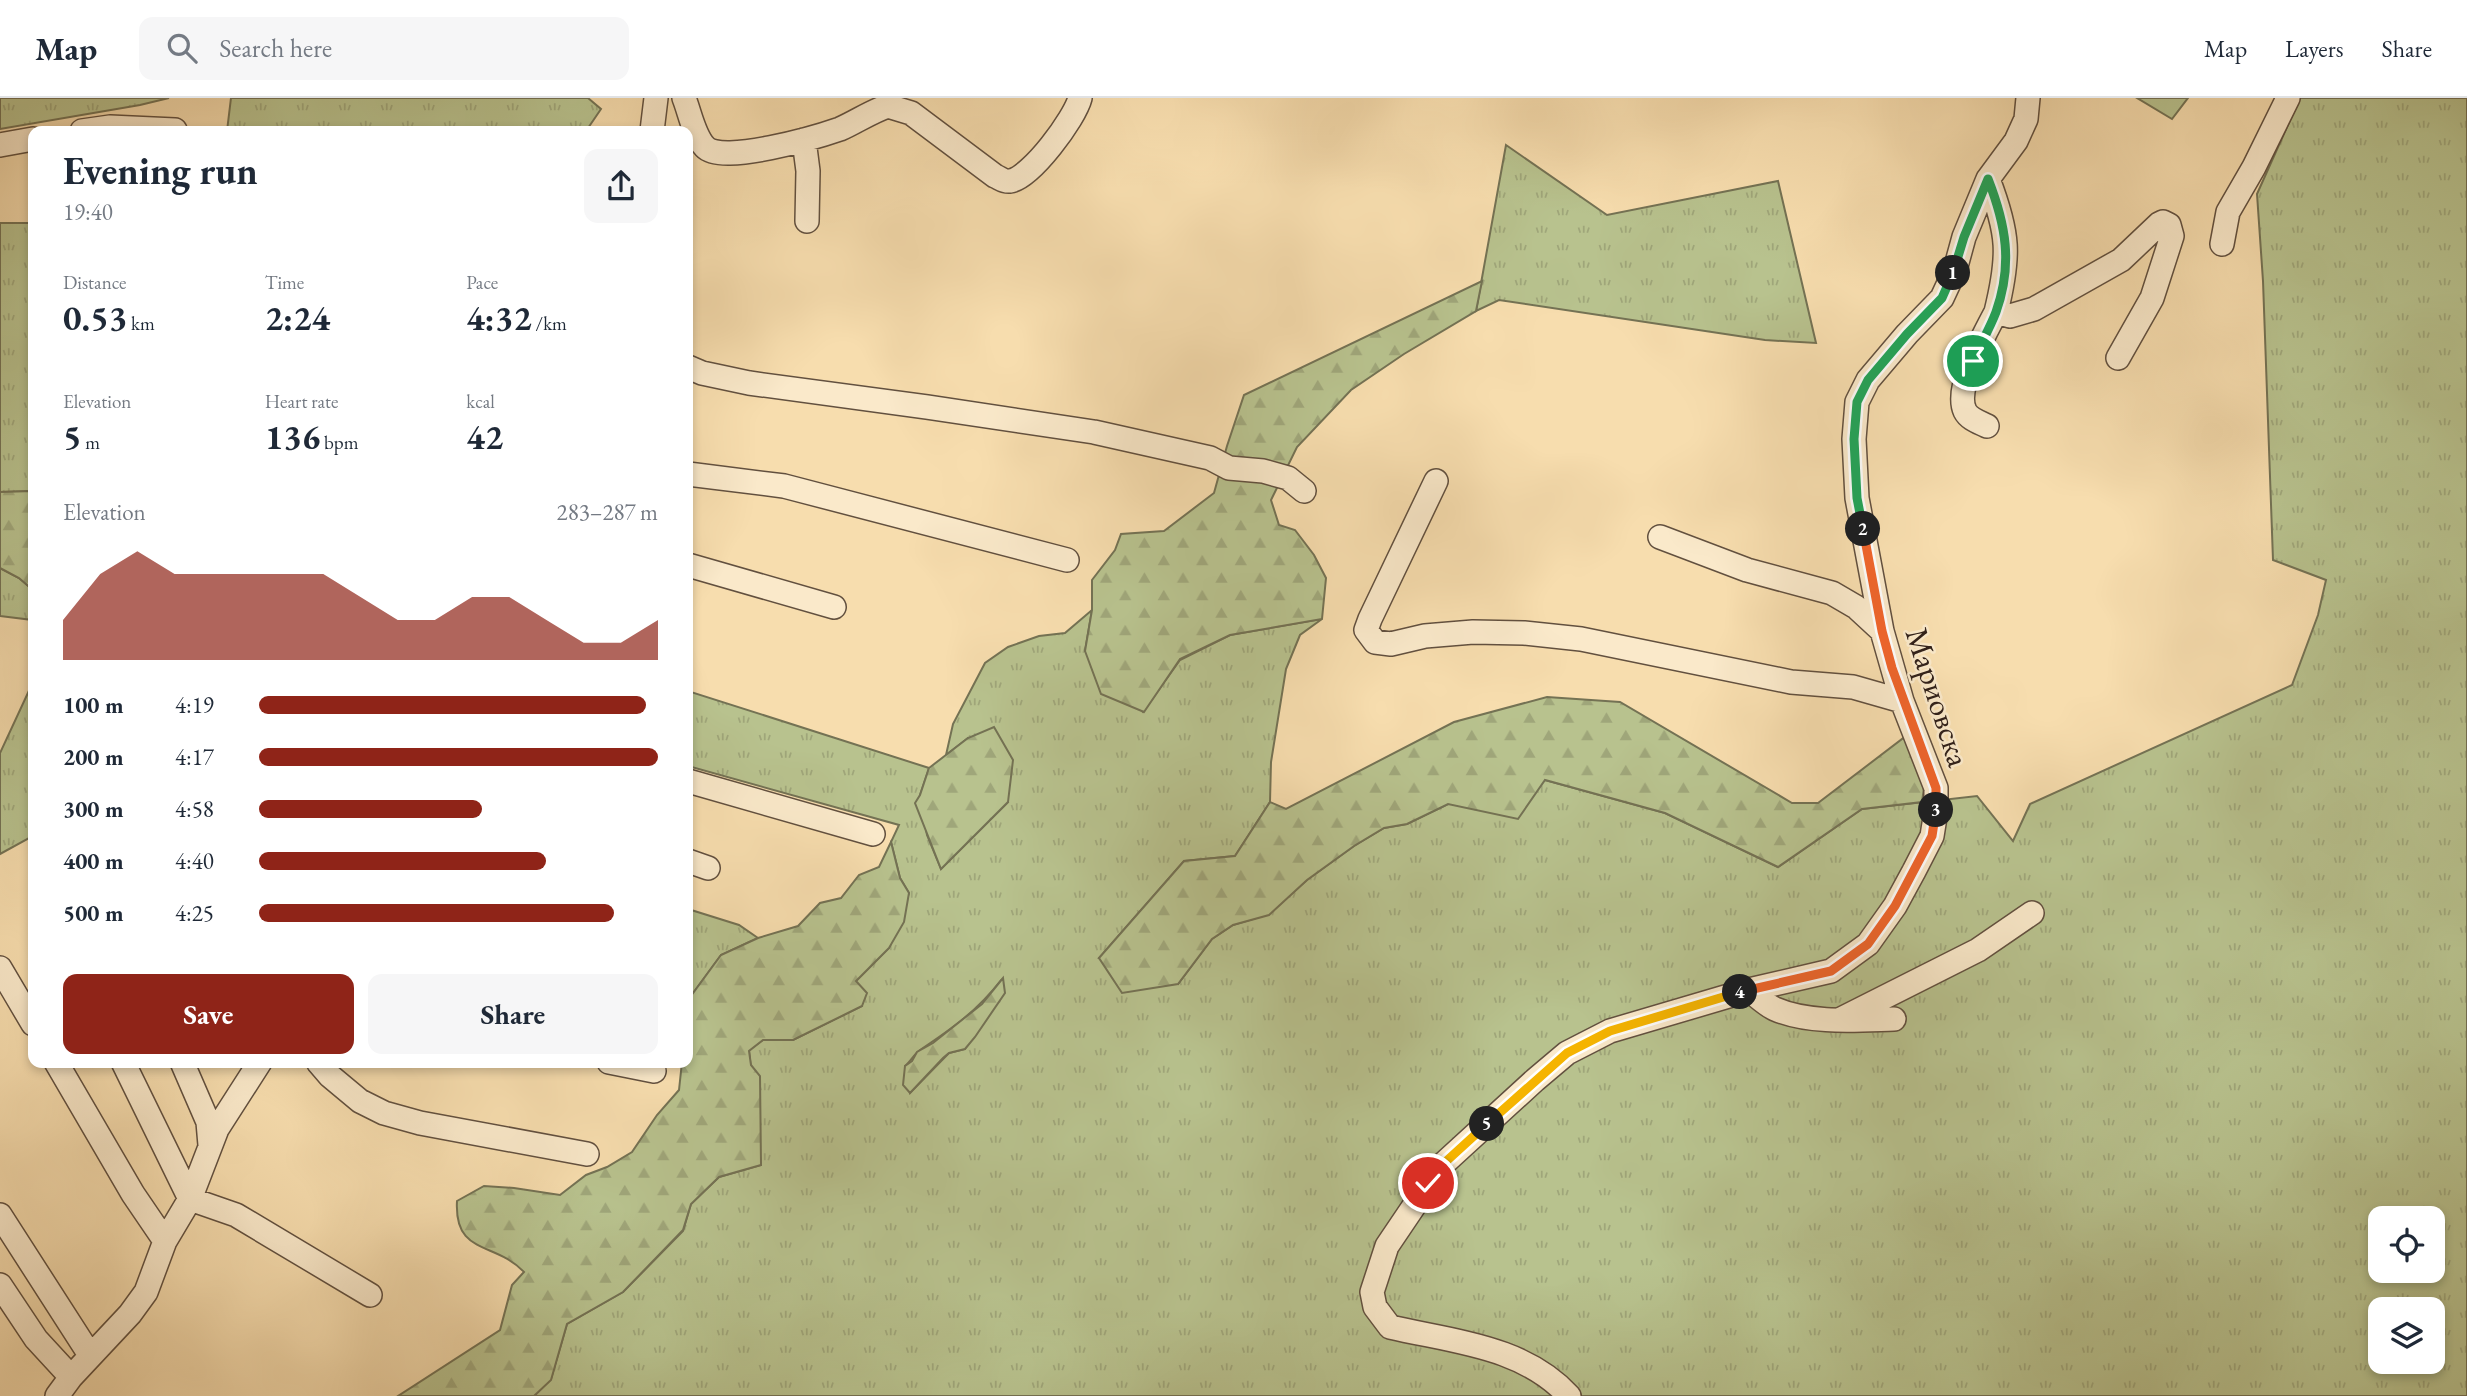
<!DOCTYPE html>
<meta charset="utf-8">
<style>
:root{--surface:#fff;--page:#f6f6f7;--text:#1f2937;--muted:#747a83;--line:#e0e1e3;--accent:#8f2418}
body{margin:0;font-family:"EB Garamond",serif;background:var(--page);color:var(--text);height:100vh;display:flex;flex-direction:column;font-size:26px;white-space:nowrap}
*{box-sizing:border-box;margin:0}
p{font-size:23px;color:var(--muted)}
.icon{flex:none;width:38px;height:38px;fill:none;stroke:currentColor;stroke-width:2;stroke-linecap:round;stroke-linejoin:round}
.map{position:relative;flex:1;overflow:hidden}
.panel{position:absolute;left:28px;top:28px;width:665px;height:942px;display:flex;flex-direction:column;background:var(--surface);border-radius:14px;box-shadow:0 4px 10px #0003}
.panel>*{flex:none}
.controls{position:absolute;left:2368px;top:1108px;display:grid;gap:14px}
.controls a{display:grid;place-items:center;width:77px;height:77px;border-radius:14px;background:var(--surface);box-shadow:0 4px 10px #0003;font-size:35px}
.pin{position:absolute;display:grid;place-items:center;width:60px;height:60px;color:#fff;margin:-30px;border:4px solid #fff;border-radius:50%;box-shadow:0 2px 7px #0007}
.km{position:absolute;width:35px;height:35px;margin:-18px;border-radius:50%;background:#222;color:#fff;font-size:19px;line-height:35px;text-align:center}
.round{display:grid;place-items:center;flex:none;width:74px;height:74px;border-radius:14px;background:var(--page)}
.head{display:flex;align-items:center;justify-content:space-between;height:119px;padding:0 35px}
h1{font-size:38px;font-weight:700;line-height:52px}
.metrics{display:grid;grid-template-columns:repeat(3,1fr);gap:10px;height:119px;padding:7px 35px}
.metrics div{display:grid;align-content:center}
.metrics b{font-size:35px;font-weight:700}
.metrics small{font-size:19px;font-weight:400}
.metrics p{font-size:19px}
.chart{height:196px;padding:14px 35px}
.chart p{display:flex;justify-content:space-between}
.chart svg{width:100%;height:126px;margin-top:7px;fill:var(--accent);opacity:.7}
.action{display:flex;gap:14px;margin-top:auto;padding:14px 35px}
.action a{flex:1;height:80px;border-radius:14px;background:var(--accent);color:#fff;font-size:28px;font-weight:700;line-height:80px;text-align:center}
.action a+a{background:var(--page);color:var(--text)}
ul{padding:0 35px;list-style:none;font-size:23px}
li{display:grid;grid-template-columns:112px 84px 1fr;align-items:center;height:52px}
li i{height:18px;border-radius:9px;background:var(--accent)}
header{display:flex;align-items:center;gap:42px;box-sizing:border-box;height:98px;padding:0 35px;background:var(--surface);border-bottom:2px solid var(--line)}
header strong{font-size:33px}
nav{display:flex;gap:38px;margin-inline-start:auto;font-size:24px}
.search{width:490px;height:63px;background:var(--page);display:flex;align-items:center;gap:18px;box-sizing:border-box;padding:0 24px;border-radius:14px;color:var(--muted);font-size:26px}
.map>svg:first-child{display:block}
.grass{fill:url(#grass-tufts);stroke:#747254;stroke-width:2;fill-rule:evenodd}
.forest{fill:url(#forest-firs);stroke:#747254;stroke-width:2}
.pitch{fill:#b8c28e;stroke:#747254;stroke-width:2}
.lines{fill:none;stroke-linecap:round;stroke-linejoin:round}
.minor-casing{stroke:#62503f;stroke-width:26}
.minor{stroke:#fae9ca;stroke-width:23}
.split-1-casing{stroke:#fff;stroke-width:14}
.split-2-casing{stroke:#fff;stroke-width:14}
.split-3-casing{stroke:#fff;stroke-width:14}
.split-4-casing{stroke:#fff;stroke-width:14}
.split-5-casing{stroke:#fff;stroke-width:14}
.split-6-casing{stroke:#fff;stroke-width:14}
.split-1{stroke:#22a559;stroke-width:9}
.split-2{stroke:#22a559;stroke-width:9}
.split-3{stroke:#f0652b;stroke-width:9}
.split-4{stroke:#f0652b;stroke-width:9}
.split-5{stroke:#f5b400;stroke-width:9}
.split-6{stroke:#f5b400;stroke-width:9}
.labels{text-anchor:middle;stroke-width:5;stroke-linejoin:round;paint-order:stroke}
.street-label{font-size:32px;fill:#31211a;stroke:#fae9ca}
</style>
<header>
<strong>Map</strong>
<div class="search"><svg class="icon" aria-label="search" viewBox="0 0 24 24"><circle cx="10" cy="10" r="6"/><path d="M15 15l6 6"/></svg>Search here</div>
<nav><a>Map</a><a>Layers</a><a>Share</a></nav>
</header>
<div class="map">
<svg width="2467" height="1298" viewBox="0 0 2467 1298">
<defs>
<pattern id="grass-tufts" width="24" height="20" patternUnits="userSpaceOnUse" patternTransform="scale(1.75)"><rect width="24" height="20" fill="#b8c28e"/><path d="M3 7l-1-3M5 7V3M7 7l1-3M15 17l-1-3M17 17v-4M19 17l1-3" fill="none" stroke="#9fa67a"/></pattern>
<pattern id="forest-firs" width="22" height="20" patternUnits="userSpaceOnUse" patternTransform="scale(1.75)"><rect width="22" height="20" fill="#b8c28e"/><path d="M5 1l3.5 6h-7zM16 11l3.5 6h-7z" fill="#9fa67a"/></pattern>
</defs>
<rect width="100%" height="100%" fill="#f7ddae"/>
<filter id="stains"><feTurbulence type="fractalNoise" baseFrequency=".00286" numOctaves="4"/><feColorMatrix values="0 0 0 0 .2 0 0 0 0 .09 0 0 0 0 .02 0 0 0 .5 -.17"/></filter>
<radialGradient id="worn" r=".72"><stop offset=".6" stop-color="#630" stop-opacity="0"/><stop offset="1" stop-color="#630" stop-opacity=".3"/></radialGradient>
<!-- grass -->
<path class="grass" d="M0,0H169L140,7L0,31Z
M231,0H588L601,11L586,33H227Z
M2300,0H2467V1298H534L551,1281L567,1226L623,1194L683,1133L691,1106L719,1079L761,1067L749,952L763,942H793L862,908L856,883L889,850L909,795L900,780L891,744L899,727L688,668V593L929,670L920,697L927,737L941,771L1008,704L968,640L946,657L953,626L985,565L1008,549L1039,538L1065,535L1092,512L1085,553L1143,614L1180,562L1230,537L1322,521L1300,537L1286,571L1271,664L1270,704L1235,758L1184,763L1099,860L1178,886L1212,841L1233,827L1269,816L1307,782L1354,748L1384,730L1407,726L1448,706L1545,682L1665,715L1778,769L1862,711L1977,698L2013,743L2030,706L2292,587L2318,517L2326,482L2273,462L2263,183L2257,96ZM1002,881L965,951L949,955L910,995L905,968C911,963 914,956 920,952C953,930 977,913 1002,881ZM2380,1120H2432V1172H2380ZM2380,1211H2432V1264H2380Z
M1506,47L1607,117L1778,83L1816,245L1765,242L1499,202L1476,213Z
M0,125H33V393L0,394Z
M0,470L19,480L33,492V522L0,518Z
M33,584V738L0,756V655Z
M688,811L739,827L758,840L721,857L688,902Z"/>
<!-- forest -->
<path class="forest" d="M1482,183L1476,213L1404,256L1351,292L1297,349L1271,402L1279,427L1295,432L1314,457L1326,480L1322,521L1230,537L1180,561L1144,614L1101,596L1085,553L1092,512V482L1115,452L1121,436L1164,433L1214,395L1227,348L1244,297Z
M33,393V492L19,480L0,470V394Z
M1547,599L1620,604L1792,705H1818L1906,638L1924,690L1922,704L1862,711L1778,769L1665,715L1545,682L1518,721L1448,706L1407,726L1384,730L1354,748L1307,782L1269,817L1233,827L1212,841L1178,886L1122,895L1099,860L1184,763L1235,758L1270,704L1286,711L1454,624Z
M994,629L1013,662L1008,704L941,771L915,705L920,697L929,670L968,640Z
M891,744L900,780L909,795L904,824L889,850L856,883L867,895L862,908L793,942H763L749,953L751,967L760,978L761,1067L719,1079L691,1106L683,1132L623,1194L567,1226L551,1282L534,1298H398L500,1232L512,1187L524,1174C495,1143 454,1158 457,1103L484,1088L514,1090L560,1097L586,1077L607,1069L632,1054L657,1017L679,992L682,964H688V902L721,857L758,840L798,828L820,805L841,800L859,777L879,769Z
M1003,880L1005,895L975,939L965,951L949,955L943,960L910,995L903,987L905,968L912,963L917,954L933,945L982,906Z"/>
<!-- pitch -->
<path class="pitch" d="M2137,0H2188L2172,21Z"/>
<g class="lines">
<!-- minor casing -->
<g class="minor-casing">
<path id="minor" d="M684,0C690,15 694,38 705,49C722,67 817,39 840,31C856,24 872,13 888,8L911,15L995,78C1000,80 1004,84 1010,83C1031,80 1075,20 1080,0
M82,33L110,29L175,32
M652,33L656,0
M804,42L808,73L807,123
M0,47L33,41
M1988,81C2009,136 2010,157 1996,214L2010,218L2034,211L2121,162L2159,126L2163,124L2169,127L2172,138L2152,200L2118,260
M2222,146L2228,114L2254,69L2288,0
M688,269L702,275L749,285L927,309L1094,334L1210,360L1229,370L1263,373L1288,380L1304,393
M1987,328C1979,324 1969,321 1965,313C1954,290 1985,235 1996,214
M688,376L784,388L1067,462
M1436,383L1370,521L1366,532L1375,544L1391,546L1425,538L1473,534L1524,535L1581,541L1791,584L1853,589L1902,603
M1660,439L1747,472L1832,495L1856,509L1882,533
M688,467L834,509
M688,683L873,736
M688,763L708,770
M0,870L33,926
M1749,892C1757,898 1766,907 1775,911C1809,926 1858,922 1894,921
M1839,922L1978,852L2032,815
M56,964L133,1096L165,1143
M123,964L190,1101L236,1117L370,1197
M182,964L208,1024L210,1047
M318,964L330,978L360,1003L384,1015L420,1025L587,1056
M609,964L654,973
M0,1117L90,1257
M0,1187L36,1241L71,1279
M57,1298L71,1279L130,1216L146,1194L165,1143L190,1101L217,1031L260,964
M1569,1298C1523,1248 1454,1244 1390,1229L1375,1209L1372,1194L1387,1148L1441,1068L1535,982L1567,955L1610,933L1749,892L1831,873L1868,846L1895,808L1914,773L1932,738L1936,713V690L1902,603L1882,533L1857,400L1854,341L1857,304L1868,282L1907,236L1942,200L1955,172L1964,139L1988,81L2016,43L2026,21L2028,0"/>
</g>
<!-- minor -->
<use href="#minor" class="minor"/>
</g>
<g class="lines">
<!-- split-1 casing -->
<g class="split-1-casing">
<path id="split-1" d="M1953,175L1964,139L1988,81C2006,127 2013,166 1996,214C1990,230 1980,247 1973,263"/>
</g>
<!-- split-2 casing -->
<g class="split-2-casing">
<path id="split-2" d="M1863,431L1857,400L1854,341L1857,304L1868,282L1907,236L1942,200L1953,175"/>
</g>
<!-- split-3 casing -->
<g class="split-3-casing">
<path id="split-3" d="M1863,431L1882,533L1892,570L1936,690V712"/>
</g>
<!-- split-4 casing -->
<g class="split-4-casing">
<path id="split-4" d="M1740,894L1831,873L1868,846L1895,808L1932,738L1936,712"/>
</g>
<!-- split-5 casing -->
<g class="split-5-casing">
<path id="split-5" d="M1487,1026L1567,955L1610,933L1740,894"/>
</g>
<!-- split-6 casing -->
<g class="split-6-casing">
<path id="split-6" d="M1428,1085L1441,1068L1487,1026"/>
</g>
<!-- split-1 -->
<use href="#split-1" class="split-1"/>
<!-- split-2 -->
<use href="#split-2" class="split-2"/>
<!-- split-3 -->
<use href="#split-3" class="split-3"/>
<!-- split-4 -->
<use href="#split-4" class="split-4"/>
<!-- split-5 -->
<use href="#split-5" class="split-5"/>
<!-- split-6 -->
<use href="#split-6" class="split-6"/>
</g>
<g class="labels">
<!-- street labels -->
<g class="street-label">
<text transform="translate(1938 599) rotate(72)" y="11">Мариовска</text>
</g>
</g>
<rect width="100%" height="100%" filter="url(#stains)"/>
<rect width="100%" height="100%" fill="url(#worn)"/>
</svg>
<div class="controls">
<a><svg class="icon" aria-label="locate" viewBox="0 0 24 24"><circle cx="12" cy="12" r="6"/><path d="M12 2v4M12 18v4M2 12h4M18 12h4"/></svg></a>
<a><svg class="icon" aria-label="layers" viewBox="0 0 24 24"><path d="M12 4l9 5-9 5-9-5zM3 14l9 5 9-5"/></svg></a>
</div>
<div class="pin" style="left:1973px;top:263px;background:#1e9e55"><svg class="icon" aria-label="arrive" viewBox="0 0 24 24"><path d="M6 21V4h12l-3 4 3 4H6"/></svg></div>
<div class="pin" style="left:1428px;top:1085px;background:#d93025"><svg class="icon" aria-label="check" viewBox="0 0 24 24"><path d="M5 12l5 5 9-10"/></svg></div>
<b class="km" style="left:1953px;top:175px">1</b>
<b class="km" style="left:1863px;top:431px">2</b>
<b class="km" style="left:1936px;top:712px">3</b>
<b class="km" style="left:1740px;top:894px">4</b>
<b class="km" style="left:1487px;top:1026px">5</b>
<section class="panel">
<div class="head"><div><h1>Evening run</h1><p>19:40</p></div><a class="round"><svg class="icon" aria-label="share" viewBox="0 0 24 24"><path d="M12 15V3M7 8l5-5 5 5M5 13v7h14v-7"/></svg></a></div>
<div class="metrics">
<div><p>Distance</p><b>0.53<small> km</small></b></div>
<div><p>Time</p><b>2:24</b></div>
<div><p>Pace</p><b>4:32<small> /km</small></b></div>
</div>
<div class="metrics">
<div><p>Elevation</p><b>5<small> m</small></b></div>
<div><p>Heart rate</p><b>136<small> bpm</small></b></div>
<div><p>kcal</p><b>42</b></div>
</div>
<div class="chart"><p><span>Elevation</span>283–287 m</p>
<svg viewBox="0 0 160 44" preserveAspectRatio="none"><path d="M0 44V30L10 14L20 6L30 14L40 14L50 14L60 14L70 14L80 22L90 30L100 30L110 22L120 22L130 30L140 38L150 38L160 30V44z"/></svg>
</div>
<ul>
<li><b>100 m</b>4:19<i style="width:97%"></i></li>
<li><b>200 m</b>4:17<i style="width:100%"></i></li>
<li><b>300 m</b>4:58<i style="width:56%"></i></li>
<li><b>400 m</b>4:40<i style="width:72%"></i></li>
<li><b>500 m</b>4:25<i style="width:89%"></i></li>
</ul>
<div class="action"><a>Save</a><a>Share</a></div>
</section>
</div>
